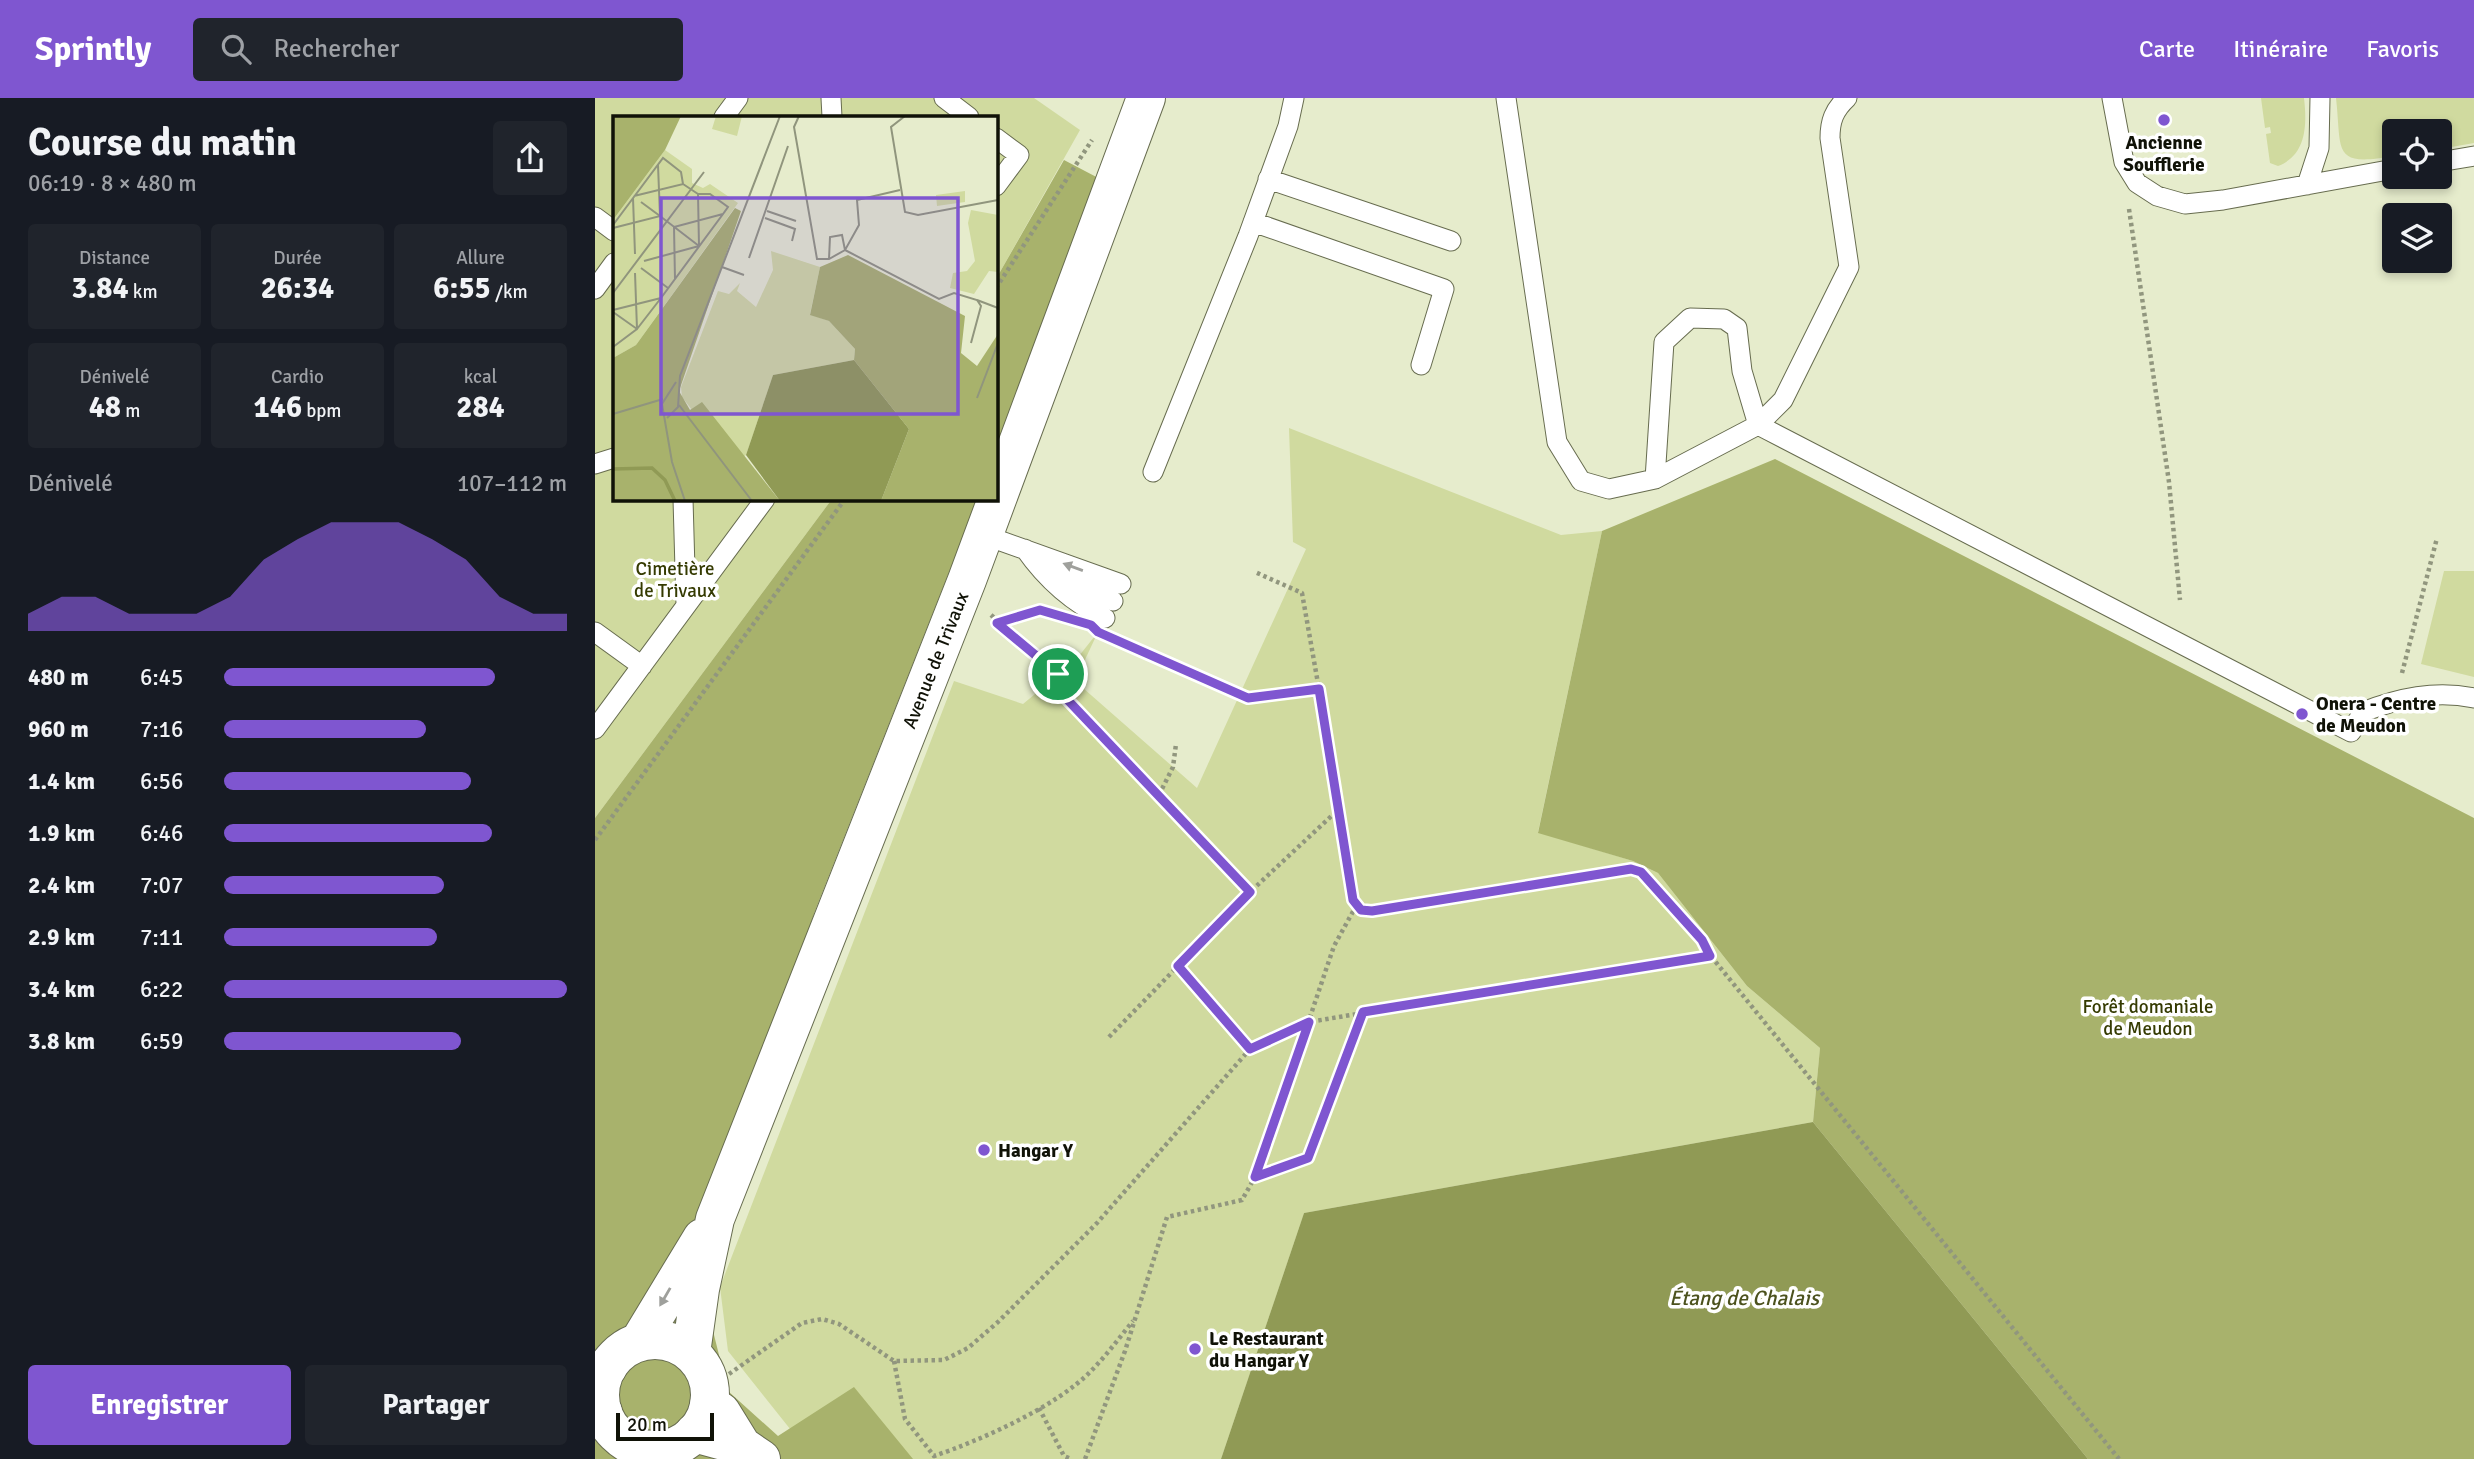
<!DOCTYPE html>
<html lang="fr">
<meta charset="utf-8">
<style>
:root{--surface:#171b24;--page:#20242c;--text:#f1f3f6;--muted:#9ea1a6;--accent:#7f56d0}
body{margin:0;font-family:Signika,sans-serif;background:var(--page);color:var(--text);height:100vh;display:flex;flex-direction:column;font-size:26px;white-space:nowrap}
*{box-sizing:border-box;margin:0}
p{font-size:23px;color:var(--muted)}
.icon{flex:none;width:38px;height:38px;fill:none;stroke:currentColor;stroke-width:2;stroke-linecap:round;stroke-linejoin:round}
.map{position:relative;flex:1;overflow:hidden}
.details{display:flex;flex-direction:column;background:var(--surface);width:595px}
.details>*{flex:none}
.tools{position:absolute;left:1787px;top:21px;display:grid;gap:14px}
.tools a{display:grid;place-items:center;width:70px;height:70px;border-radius:7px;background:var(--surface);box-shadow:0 4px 10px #0003;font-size:35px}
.scale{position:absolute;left:21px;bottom:18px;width:98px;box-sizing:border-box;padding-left:7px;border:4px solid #101207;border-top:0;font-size:19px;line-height:24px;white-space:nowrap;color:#101207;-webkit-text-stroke:5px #fff;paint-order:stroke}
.pin{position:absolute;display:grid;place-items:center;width:60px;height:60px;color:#fff;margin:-30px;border:4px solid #fff;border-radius:50%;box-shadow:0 2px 7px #0007}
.round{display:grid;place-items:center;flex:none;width:74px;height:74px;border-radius:7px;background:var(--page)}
.overview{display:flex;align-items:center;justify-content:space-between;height:119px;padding:0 28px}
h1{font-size:38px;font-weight:700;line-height:52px}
.metrics{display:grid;grid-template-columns:repeat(3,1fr);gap:10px;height:119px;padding:7px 28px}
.metrics div{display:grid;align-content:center;border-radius:7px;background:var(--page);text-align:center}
.metrics b{font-size:30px;font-weight:700}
.metrics small{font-size:19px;font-weight:400}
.metrics p{font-size:19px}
.chart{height:196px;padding:14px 28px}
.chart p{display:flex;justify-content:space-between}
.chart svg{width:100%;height:126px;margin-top:7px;fill:var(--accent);opacity:.7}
.button{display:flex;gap:14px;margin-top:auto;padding:14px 28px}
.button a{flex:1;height:80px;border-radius:7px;background:var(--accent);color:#fff;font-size:28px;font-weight:700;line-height:80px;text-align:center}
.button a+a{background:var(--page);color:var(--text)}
ul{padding:0 28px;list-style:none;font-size:23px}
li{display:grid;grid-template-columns:112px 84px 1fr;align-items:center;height:52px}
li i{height:18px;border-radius:9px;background:var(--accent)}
header{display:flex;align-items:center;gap:42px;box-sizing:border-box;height:98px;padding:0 35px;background:var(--accent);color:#fff}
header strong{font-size:33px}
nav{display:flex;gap:38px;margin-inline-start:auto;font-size:24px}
.search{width:490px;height:63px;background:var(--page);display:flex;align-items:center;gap:18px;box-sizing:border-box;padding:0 24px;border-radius:7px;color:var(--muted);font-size:26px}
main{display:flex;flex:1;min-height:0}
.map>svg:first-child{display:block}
.green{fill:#d0da9f}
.forest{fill:#a8b26c}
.water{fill:#909a55}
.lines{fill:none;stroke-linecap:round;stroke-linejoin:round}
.lane-casing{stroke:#676c4f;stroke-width:21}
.street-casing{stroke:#676c4f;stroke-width:40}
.secondary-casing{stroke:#676c4f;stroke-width:40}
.path{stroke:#91967e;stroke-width:4.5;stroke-dasharray:3.5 3.5;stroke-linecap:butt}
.lane{stroke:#fff;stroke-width:19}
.street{stroke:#fff;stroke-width:38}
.secondary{stroke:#fff;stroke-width:38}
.oneway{fill:#9fa09c}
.route-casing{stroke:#fff;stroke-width:14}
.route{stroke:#7f56d0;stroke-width:9}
.poi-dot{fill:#7f56d0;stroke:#fff;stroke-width:2.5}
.labels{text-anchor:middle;stroke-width:7;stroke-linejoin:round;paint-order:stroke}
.poi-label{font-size:19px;font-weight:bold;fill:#101207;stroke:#fff;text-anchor:start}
.park-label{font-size:19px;fill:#353b02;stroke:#fff}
.street-label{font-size:19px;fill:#101207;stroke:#fff}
.water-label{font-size:21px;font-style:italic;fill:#4c521e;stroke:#fff}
.inset-river{fill:none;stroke:#909a55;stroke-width:3.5}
.inset-road{fill:none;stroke:#90957d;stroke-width:2}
.view{fill:#7f56d0;fill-opacity:0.15;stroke:#7f56d0;stroke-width:3.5}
.inset-edge{fill:none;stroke:#101207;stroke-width:3.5}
</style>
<header>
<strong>Sprintly</strong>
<div class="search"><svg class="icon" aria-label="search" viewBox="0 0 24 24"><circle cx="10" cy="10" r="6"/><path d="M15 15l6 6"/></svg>Rechercher</div>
<nav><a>Carte</a><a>Itinéraire</a><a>Favoris</a></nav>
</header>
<main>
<section class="details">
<div class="overview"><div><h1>Course du matin</h1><p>06:19 · 8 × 480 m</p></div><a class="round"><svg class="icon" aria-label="share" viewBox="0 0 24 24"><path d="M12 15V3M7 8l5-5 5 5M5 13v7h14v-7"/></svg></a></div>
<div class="metrics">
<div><p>Distance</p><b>3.84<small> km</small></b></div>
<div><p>Durée</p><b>26:34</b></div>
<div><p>Allure</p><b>6:55<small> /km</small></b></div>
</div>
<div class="metrics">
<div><p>Dénivelé</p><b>48<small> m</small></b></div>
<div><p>Cardio</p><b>146<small> bpm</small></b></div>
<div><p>kcal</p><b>284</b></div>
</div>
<div class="chart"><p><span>Dénivelé</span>107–112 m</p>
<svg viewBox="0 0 160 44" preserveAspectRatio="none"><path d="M0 44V38L10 32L20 32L30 38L40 38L50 38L60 32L70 19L80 12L90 6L100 6L110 6L120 12L130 19L140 32L150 38L160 38V44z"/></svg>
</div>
<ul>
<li><b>480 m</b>6:45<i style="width:79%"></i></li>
<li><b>960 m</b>7:16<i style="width:59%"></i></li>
<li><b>1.4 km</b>6:56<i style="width:72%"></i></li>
<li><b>1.9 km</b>6:46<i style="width:78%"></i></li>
<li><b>2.4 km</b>7:07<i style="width:64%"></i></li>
<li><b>2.9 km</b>7:11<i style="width:62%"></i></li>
<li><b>3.4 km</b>6:22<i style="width:100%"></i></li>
<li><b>3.8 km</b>6:59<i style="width:69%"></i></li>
</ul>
<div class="button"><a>Enregistrer</a><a>Partager</a></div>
</section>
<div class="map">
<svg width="1879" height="1361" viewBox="0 0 1879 1361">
<rect width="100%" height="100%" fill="#e6eccc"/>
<!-- green -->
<path class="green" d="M0,0H439L485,32L401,181V19H19V401H237L0,720Z
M1666,0H1709C1712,26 1712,57 1683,68L1675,65L1671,36L1676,35L1675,29L1670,30Z
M1741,0H1879V45L1845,51L1844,33H1799V58C1736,69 1747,54 1741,0Z
M694,330L966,437L1007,433L943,734L1038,763L1063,775L1152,888L1225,950L1218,1024L709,1115L626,1361H219L133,1253L125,1189L359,583L428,606L480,563L503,534L480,583L602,690L711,451L698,444Z
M1849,473H1879V579L1826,566Z"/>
<!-- forest -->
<path class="forest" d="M469,62L509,83L401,356V181Z
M1180,361L1879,720V1361H1493L1218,1024L1225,950L1152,888L1063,775L1038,763L943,735L1007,433Z
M237,401H383L220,813L175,948L114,1217L133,1293L183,1338L259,1289L318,1361H0V720Z"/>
<!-- water -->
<path class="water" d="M1218,1024L1493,1361H626L709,1115Z"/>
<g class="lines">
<!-- lane casing -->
<g class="lane-casing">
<path id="lane" d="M236,0L237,19
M349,0L374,19
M911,0L962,344L986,383L1014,391L1060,381L1163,327L1147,273L1142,230L1129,221L1095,220L1069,244L1060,381
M1252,0C1239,12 1235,23 1235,40L1254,169L1188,302L1163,327L1756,634L1768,614C1804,600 1840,592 1879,600
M1517,0L1529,64L1542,85L1562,98L1590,106L1628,102L1799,71
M129,19L143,0
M401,40L424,57L401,88
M1844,64L1879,58
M673,81L856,143
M1712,87L1724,50L1725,0
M0,119L19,133
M658,124L849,191L826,267
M0,191L19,165
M0,366L19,360
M558,374L653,138L693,28L699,0
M88,401L91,507
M389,437L526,486
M430,451C451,481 476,504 510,520
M461,480L518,503
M0,534L47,568
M0,631L170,401"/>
</g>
<!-- street casing -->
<g class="street-casing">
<path id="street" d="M0,1277L13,1269
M114,1307L126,1314L147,1348
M0,1311L8,1314
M99,1335L147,1348L166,1361"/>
</g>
<!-- secondary casing -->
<g class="secondary-casing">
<path id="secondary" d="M5 1297a55 55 0 1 1 110 0a55 55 0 1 1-110 0Z
M44,1244L107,1140
M96,1255L105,1191L120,1121L372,482L551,0"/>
</g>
<!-- path -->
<path class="path" d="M1534,111L1574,384L1585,502
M401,190L497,42
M396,517L463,576L467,596L655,794L745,710L707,495L660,474
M403,524L449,513
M521,541L653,600L724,591
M1807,575L1842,440
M564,697L578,669L581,646
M745,710L758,802L767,812L777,813L1036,771L1046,774L1107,842L1115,857
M0,742L250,401
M583,868L655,951
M514,939L655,794
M661,1079L739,848L761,808
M299,1263L310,1321L339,1358C386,1342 461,1309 496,1273C511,1258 524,1240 538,1223
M134,1276L207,1225L227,1221L244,1226L299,1263L349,1262L373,1250L403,1224L502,1125L655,951L714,924L1115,857L1524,1361
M444,1310L469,1358L476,1361
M490,1361L530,1253L572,1119L647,1102L660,1079L713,1060L768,914"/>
<!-- lane -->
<use href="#lane" class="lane"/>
<!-- street -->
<use href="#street" class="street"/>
<!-- secondary -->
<use href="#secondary" class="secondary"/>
</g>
<!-- one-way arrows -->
<defs><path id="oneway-solid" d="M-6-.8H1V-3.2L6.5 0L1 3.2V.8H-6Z" transform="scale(1.75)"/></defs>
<g class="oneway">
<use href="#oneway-solid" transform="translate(478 469) rotate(-160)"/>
<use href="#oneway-solid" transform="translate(70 1199) rotate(120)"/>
</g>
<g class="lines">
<!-- route casing -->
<g class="route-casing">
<path id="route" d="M445,512L496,527L503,534L653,600L724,591L758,802L766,812L777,813L1036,771L1046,774L1107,842L1115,858L768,914L713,1060L660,1079L714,924L655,951L583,868L655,794L467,596L463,576L402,525Z"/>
</g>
<!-- route -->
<use href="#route" class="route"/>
</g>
<!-- markers -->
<g class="poi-dot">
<circle cx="1569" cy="22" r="7"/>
<circle cx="1707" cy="616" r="7"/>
<circle cx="389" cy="1052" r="7"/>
<circle cx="600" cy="1251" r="7"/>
</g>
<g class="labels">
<!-- poi labels -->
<g class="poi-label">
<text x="1569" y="51" text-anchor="middle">Ancienne<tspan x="1569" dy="22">Soufflerie</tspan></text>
<text x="1721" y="612">Onera - Centre<tspan x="1721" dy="22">de Meudon</tspan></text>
<text x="403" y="1059">Hangar Y</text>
<text x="614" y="1247">Le Restaurant<tspan x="614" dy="22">du Hangar Y</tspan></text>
</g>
<!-- park labels -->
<g class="park-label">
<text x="80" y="477">Cimetière<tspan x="80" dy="22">de Trivaux</tspan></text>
<text x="1553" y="915">Forêt domaniale<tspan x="1553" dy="22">de Meudon</tspan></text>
</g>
<!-- street labels -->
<g class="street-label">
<text transform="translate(340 562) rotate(-68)" y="7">Avenue de Trivaux</text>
</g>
<!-- water labels -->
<g class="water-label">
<text x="1149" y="1207">Étang de Chalais</text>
</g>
</g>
<!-- overview -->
<g transform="translate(18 18)">
<rect width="385" height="385" fill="#e6eccc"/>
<path d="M103,0H129L124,20L99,13ZM52,34L79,53V67L90,72L97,68L125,87L23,229L0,242V104ZM352,75V86L324,90L323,79ZM358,94L385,99V156L376,155L361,178L337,172L340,157L354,155L362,145L355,107ZM158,135L207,151L197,198L216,205L242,233L241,244L160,259L133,339L120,347L69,281L68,271L105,175L116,178L127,167L124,175L143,191L160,154Z" fill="#d0da9f"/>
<path d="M0,0H68L52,34L0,104ZM122,92L128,95L66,275L77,294L89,286L167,385H0V242L23,229ZM235,139L352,200L348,237L364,250L385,218V385H268L296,313L241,244L242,233L216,205L197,199L207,151Z" fill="#a8b26c"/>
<path d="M241,244L296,313L268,385H167L133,339L160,259Z" fill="#909a55"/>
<path class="inset-river" d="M0,353L39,352L52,364L62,385"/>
<path class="inset-road" d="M186,0L181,11L204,143H216L232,134L229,119L217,121L216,143M292,0L278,11L292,96L305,99L385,84M287,74L244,84L246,109L232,134L326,183L341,177L364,184L368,190L358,227M85,78H97L115,91L110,98M21,80L70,68L85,78L86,130M20,82L22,138M28,86L47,100L45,49M154,95L183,105M152,102L182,113L179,125M0,109L50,42L68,56L70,68M0,112L47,100L86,130M136,142L175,30M31,145L86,130M109,151L131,159M28,152L55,172M0,177L91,56M364,184L385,192M0,194L48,182M0,196L24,213L48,182L110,98L61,111L62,163M0,231L24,213L22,157M63,266L49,288L59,346L72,385M364,282L385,227M66,289L139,385M0,298L50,283M54,302L65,291L67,260L167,0"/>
<path class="view" d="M48,82H345V298H48Z"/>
<rect width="385" height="385" class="inset-edge"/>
</g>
</svg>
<div class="tools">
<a><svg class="icon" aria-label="locate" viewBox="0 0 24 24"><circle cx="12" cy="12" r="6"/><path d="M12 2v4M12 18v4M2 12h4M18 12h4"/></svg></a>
<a><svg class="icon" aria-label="layers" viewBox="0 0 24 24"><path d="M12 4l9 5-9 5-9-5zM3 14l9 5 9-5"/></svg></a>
</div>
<div class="scale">20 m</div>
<div class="pin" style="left:463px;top:576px;background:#1e9e55"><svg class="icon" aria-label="arrive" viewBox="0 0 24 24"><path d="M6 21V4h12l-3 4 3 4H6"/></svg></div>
</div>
</main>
